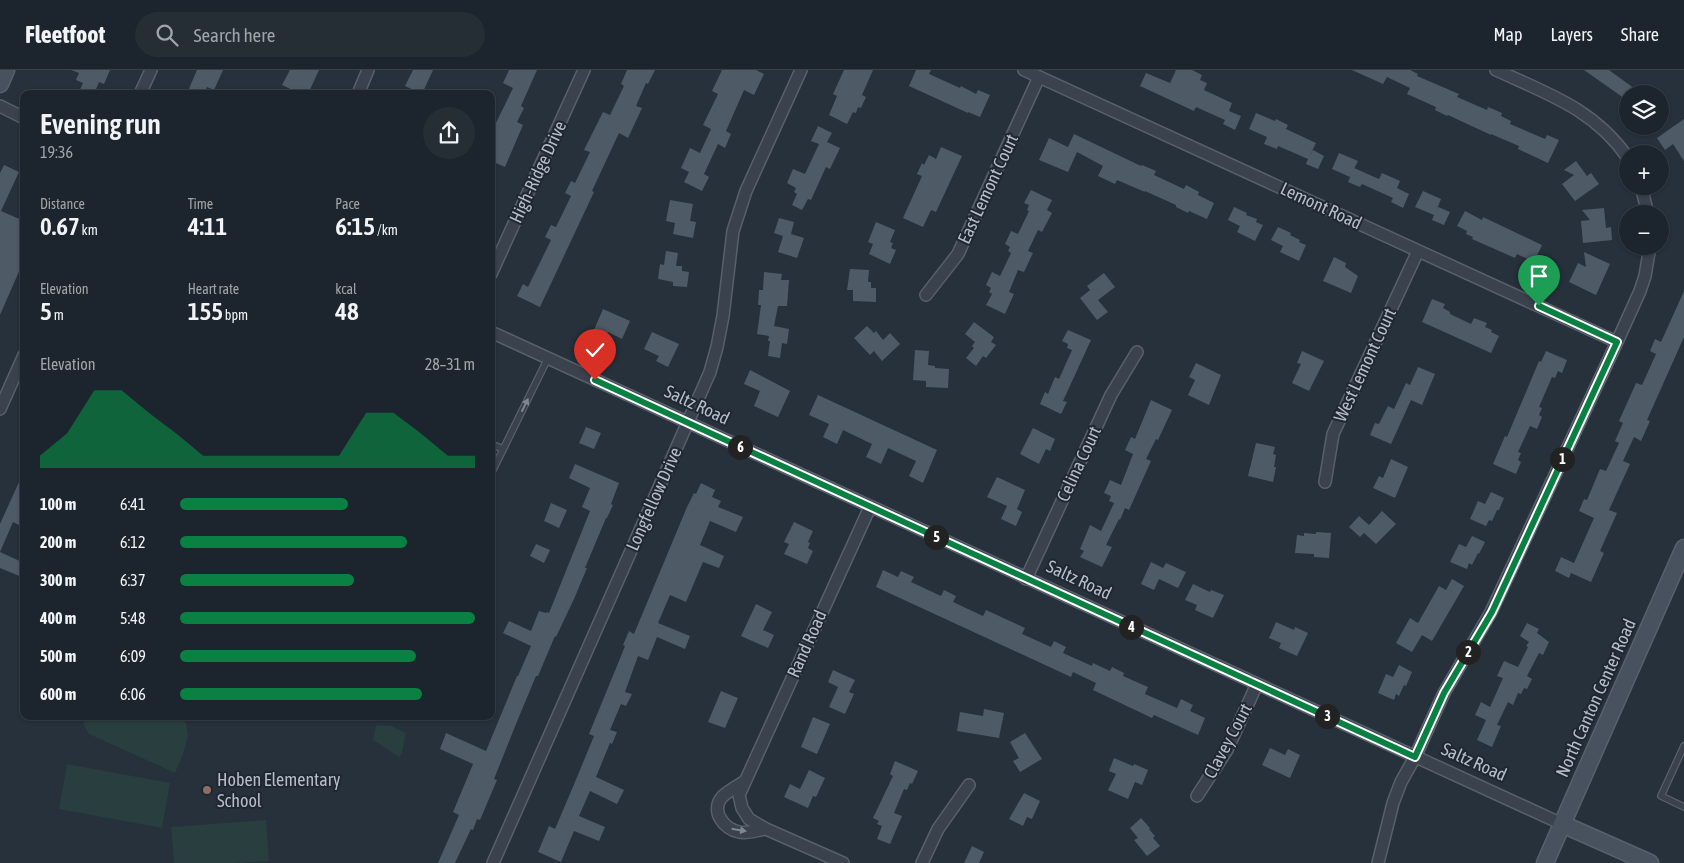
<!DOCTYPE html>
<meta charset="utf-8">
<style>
:root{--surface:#1c252d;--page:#252d35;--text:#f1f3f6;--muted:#a0a5aa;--line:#3a4249;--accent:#0b8043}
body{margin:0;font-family:"Asap Condensed",sans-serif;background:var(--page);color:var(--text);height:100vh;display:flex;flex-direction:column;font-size:19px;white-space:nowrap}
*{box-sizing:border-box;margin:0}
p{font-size:16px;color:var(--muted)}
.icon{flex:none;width:28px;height:28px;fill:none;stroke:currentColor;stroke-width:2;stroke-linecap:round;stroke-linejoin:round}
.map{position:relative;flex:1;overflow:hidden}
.side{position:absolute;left:20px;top:20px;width:475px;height:630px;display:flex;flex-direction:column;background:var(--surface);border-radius:10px;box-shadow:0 1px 4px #0004,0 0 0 1px var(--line)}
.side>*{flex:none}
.controls{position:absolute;left:1619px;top:15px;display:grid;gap:10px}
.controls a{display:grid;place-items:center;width:50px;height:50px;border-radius:50%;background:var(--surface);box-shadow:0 1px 4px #0004,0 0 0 1px var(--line);font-size:25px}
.pin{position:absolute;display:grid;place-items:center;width:42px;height:42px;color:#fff;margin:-51px -21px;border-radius:50% 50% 50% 0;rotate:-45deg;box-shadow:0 0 5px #0007}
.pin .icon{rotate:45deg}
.km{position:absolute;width:25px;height:25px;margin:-12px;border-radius:50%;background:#222;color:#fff;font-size:14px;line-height:25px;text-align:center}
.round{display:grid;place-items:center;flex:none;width:52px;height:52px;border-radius:26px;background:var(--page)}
.summary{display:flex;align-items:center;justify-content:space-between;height:85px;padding:0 20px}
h1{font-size:28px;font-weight:600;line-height:38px}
.stats{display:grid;grid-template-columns:repeat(3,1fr);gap:8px;height:85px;padding:5px 20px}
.stats div{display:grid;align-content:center}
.stats b{font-size:25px;font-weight:600}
.stats small{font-size:14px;font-weight:400}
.stats p{font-size:14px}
.chart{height:140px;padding:10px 20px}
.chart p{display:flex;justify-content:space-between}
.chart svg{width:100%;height:90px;margin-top:5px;fill:var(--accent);opacity:.7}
ul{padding:0 20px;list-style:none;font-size:16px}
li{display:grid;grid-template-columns:80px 60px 1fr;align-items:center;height:38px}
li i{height:12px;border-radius:6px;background:var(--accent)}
header{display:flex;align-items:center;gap:30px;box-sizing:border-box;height:70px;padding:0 25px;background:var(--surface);border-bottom:1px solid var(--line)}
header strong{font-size:24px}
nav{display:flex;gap:28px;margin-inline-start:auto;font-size:18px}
.search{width:350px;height:45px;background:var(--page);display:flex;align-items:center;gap:12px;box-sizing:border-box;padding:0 18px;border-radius:28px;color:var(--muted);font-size:19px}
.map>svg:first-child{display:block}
.green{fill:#293e3e}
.building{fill:#4f5a67}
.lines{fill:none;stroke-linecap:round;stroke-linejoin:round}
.lane-casing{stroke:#58606b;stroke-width:8}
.street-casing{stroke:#58606b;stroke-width:14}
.secondary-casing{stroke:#58606b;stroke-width:19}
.lane{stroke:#3a424d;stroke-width:5.5}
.street{stroke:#3a424d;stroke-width:11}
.secondary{stroke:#48525f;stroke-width:16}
.oneway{fill:#7e8691}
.route-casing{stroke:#fff;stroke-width:10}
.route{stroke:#0b8043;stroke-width:6}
.education-dot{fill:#8d6e63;stroke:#1f2732;stroke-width:2}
.labels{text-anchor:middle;stroke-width:4;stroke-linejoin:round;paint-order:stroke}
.street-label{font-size:18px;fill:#b5bdc8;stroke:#1f2732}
.poi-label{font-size:18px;fill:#b5bdc8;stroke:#1f2732;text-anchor:start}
</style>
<header>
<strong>Fleetfoot</strong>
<div class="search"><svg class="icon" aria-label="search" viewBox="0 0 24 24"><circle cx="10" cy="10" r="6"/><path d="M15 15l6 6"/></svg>Search here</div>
<nav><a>Map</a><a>Layers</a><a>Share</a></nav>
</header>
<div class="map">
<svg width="1684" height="793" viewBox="0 0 1684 793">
<rect width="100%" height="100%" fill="#26313c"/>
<!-- green -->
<path class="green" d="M87,646H185L188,666L182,687L175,703L89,664L83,653Z
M376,655L391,656L406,663L402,683L399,687L373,670Z
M67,694L170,713L162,758L59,739Z
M266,750L269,791L235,793H174L171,757Z"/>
<!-- building -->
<path class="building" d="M71,0H110L104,14L99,12L94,24H78L83,13L76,10L79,3Z
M197,0H223L214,20L207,17L204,24H195L188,21Z
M290,0H319L308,24H301L282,15Z
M413,0H433L422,24L405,16Z
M509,0H537L521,36L524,38L517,52L523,55L505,97L491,91V63L513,18L503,13Z
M627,0H655L648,14L646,13L636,36L642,38L628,68L619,63L592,121L594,122L540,237L517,226L523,214L528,217L551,170L545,167L551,155L556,157L571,126L565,123L571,111L575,113L590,82L584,80L603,42L610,45L624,16L621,14Z
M722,0H756L764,4L754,25L744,20L726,61L731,64L725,78L718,74L704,104L709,107L702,121L684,112L689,102L681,98L690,78L700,83L711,59L703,55L718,24L712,21Z
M844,0H873L862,25L866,27L861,38L858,37L856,43L853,42L847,54L829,45L837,26L833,24Z
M916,0H931L929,4L960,18L961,16L976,24L978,20L990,25L980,47L968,42V43L909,16Z
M1176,0H1192L1202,5L1200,10L1207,13L1204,20L1232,33L1229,41L1241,46L1235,60L1223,54L1225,50L1196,37L1194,41L1140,16L1146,3L1170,13Z
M1352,0H1410L1418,4L1417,6L1459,24L1457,27L1487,40L1488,37L1502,43L1501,46L1511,51L1510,54L1545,69L1547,65L1559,70L1548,93L1518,79L1519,76L1491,64V65L1448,45L1447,46L1435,40L1436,37L1407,24L1410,18L1387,7L1383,14Z
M1584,0H1609L1642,24H1628V31Z
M1256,43L1275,51L1276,49L1288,55L1286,59L1316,73L1309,87L1313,80L1324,86L1318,99L1306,94L1308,89L1278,76L1277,79L1264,74L1267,67L1249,59Z
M1684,49V91L1673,74L1665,80L1657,68Z
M818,56L832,63L827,72L840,78L830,99L826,97L811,130L808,129L802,140L792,135L797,124L794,122L796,118L787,113L793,99L805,104L819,74L811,71Z
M1074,64L1141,96L1142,95L1156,101L1154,105L1184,119L1186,115L1199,122L1198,125L1214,133L1207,149L1189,141L1188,143L1176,137V135L1145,121V122L1117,110L1115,114L1098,106L1103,96L1077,82L1068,102L1039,90L1049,68L1068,77Z
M941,77L962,86L936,142L931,140L923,157L903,148L922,106L917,104L922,93L924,95L929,85L936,89Z
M1339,83L1358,91L1350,107L1332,99Z
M1576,91L1587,106L1591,103L1599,114L1575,131L1562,114L1574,105L1564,100Z
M4,95L19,102L1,141L24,151V190L0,245V103Z
M1354,98L1379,109L1382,103L1400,111L1397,118L1409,124L1403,138L1391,132L1393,128L1362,114L1360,117L1348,112Z
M1031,120L1052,130L1047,140L1052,143L1042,162L1038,160L1028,181L1033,183L1024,202L1018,200L1009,222L1014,224L1005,244L986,235L992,224L989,222L991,218L986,215L992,202L1000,206L1011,183L1008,181L1010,177L1005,174L1011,161L1018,164L1029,141L1027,140L1029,135L1024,133Z
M1423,121L1441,129L1435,144L1438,137L1450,142L1444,155L1432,150L1434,145L1415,137Z
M670,130L693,134L690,151L696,152L693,168L673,164L675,153L666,151Z
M1234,137L1247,143L1246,145L1257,149L1256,152L1263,155L1255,171L1237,162L1240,156L1228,150Z
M1604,138L1606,158L1611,157L1612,170L1583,173L1581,151L1590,150L1582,140Z
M1465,141L1482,150L1483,147L1542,175L1534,192L1517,184L1515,188L1472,169L1473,167L1466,164L1467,161L1457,156Z
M779,148L794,152L791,164L804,168L797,188L778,182L783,166L774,163Z
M876,152L895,160L890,172L893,173L891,178L896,180L890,194L869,184L873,174L868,172Z
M1278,157L1291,163L1290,165L1300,170L1299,172L1306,175L1299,191L1280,182L1283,176L1271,170Z
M666,181L678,183L676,196H682V201L689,202L687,217L673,216V212L658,209L660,194L664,195Z
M1584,182L1610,194L1596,225L1569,212L1578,193L1586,197Z
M1334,187L1346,193L1345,197L1358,206L1351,223L1323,211Z
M850,199L869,200L868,212H871V218H876V232L853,231V220H847Z
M764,202L782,204L781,210H789L787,236H778L774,256L789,259L787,274L782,273L780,288L768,286L770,271H768L769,266L757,264L761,235H758L759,220H763Z
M1104,203L1115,217L1098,230L1108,242L1097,250L1080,228L1090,220L1087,216Z
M1684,221V267L1647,350L1650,351L1641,371L1634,367L1623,391L1630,394L1609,440L1617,443L1600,481L1604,483L1591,512L1571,503L1569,508L1555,501L1561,487L1574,493L1594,448L1579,441L1584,429L1587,430L1600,399L1606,401L1619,373L1615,371L1623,353L1619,351L1636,313L1642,315L1656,284L1650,281L1655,269L1661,272Z
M1432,229L1445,234L1443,238L1450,242V244L1471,254L1474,248L1487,253L1485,257L1492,260L1491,262L1499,266L1491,283L1422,252Z
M603,239L630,251L622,269L608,262L605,267L593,262Z
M974,252L994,267L991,272L996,275L986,288L983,286L976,296L966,288L974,278L972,276L975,272L965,264Z
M867,256L874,263L876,261L883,270L890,263L900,274L882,291L874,281L870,285L854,268Z
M1068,260L1091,270L1063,331L1067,332L1061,344L1040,334L1045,322L1048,324L1055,307L1059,309L1072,280L1067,278L1068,274L1062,271Z
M652,262L679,274L668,297L656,291L659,286L644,279Z
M915,280L929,281L928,295L935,296V298L949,299L948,318L926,317V311L913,310Z
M1302,281L1324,291L1309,321L1292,313L1301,294L1297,293Z
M1546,281L1567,290L1562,303L1558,301L1555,308L1552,307L1539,337L1542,338L1539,345L1542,347L1537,359L1530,356L1518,382L1521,383L1518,390L1521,392L1516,404L1493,394L1505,366L1507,367L1539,291L1541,292Z
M1196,293L1221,305L1209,335L1188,325L1195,310L1189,307Z
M1418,297L1435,304L1422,335L1411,330L1391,374L1370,365L1375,353L1379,354L1388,336L1394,339L1406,313L1410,315Z
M750,300L790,321L778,347L754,336L760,321L744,314Z
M818,325L937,380L923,413L909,406L916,391L888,378L881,394L866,387L872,374L843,360L837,374L823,367L829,354L809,345Z
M1151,330L1172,340L1158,370L1156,369L1146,389L1151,391L1129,440L1125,438L1120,450L1119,449L1106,475L1112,477L1102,497L1080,487L1084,481L1080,479L1090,455L1101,461L1114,433L1109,431L1111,426L1104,423L1110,410L1121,415L1133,384L1125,380L1131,367L1135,369Z
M586,357L601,363L594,379L579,373Z
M1033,358L1055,369L1050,381L1046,379L1039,394L1020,384Z
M1256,373L1275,377L1273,384L1276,385L1274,397H1276L1273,412L1248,406Z
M1391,389L1408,397L1395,428L1373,418L1379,406L1383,408Z
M575,394L619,413L611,434L613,435L607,448H606L585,498H587L574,529L556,567L555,566L538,606H536L516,654L494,709L497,710L480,750L477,749L473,760L471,759L455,793H438L459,745L453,742L473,694L440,679L446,663L486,681L517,606H518L531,576L503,563L509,551L531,561L539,541L546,543L547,542L549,543L590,441L582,437L590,418L569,408Z
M24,401V444L19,455L13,452L0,482L24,493V508L0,498V454Z
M997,407L1025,420L1017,439L1022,442L1016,456L1001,449L1007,436L987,427Z
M701,413L715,420L712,427L721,431L718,437L743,447L736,462L710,451L700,475L724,486L719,498L703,492L686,532L670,525L658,553L690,566L685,579L657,567L648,590L638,586L625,622L632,624L626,636L621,634L610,660L617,662L612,674L610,673L596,707L624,720L617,734L590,721L579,746L605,757L599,771L574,761L561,792L538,782L549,756L555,759L575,712L594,666L589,664L621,586L625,576L623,575L629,561L634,564L687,437L694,423L696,424Z
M1491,422L1504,428L1499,440H1497L1492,451L1489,450L1486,456L1470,449L1478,431L1485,434Z
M551,433L567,440L559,458L544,451Z
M1382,441L1396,454L1376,474L1364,463L1360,467L1349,457L1359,446L1369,455Z
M794,452L813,461L808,472L810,473L808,478L813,481L807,494L784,484L789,474L784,472Z
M1316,462L1331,463L1329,488L1314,487V484L1295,483L1297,465L1304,466V463L1316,464Z
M1472,466L1485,472L1479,484L1478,483L1472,495L1469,493L1467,499L1450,492L1459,474L1466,477Z
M536,474L550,480L544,493L530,486Z
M1151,492L1163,498L1166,493L1186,502L1178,518L1159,509L1154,520L1141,514Z
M883,500L898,507L901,501L914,507L911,512L941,526L944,520L956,526L953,532L983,546L986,540L1025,558L1022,564L1051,577L1054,571L1066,577L1063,583L1092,596L1093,593L1110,601L1112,597L1124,603L1123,606L1148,617L1145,624L1177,638L1181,629L1193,635L1190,641L1205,648L1198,665L1154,645L1152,648L1093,620L1096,613L1073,602L1071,607L876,517Z
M1452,509L1464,516L1432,571L1422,565L1412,582L1396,573L1410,548L1418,553L1439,516L1446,520Z
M1193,514L1210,522L1211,520L1224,525L1213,548L1195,540L1197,535L1185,530Z
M756,534L772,542L763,560L774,565L768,578L741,566Z
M1276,552L1294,560L1295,557L1308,563L1297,586L1279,578L1281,573L1269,568Z
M1527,553L1539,559L1537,563L1549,572L1543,585L1539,583L1527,606L1532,609L1527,619L1524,618L1521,624L1518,623L1513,635L1508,632L1497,655L1501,656L1492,677L1477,670L1486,650L1475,645L1481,632L1490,637L1503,608L1497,606L1504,591L1518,597L1528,577L1526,576L1529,572L1520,566Z
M1399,595L1412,602L1406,616L1404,615L1399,626L1396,624L1394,630L1378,623L1386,604L1393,607Z
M833,600L855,610L849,622L854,624L845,644L829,637L838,617L828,612Z
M721,621L738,628L725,658L708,652Z
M984,639L1004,643L999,668L957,661L960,642L983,646Z
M813,647L830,654L817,684L801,677Z
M1025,663L1042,689L1020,702L1013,691L1019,688L1010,672Z
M1270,678L1285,685L1288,679L1300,685L1290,708L1262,695Z
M1114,688L1133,696L1134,694L1148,700L1142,715L1135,712L1128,729L1108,720L1116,704L1109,701Z
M895,691L918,701L912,714L910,713L907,720L904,719L894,743L902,746L890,774L877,769L882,756L877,754L879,751L873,748L893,706L890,704Z
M809,700L825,708L816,727L813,726L808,738L784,727L790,714L800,719Z
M1024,723L1040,731L1032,749L1027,747L1023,756L1009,749Z
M1141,748L1150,758L1149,759L1155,766L1153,768L1160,776L1147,786L1134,770L1138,768L1130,758Z
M972,776L984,782L979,793H964Z"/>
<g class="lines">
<!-- lane casing -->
<g class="lane-casing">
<path id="lane" d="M491,374L503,379
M491,404L548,288
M1684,676L1661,726L1684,737"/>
</g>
<!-- street casing -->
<g class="street-casing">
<path id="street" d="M1024,0L1617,272
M1496,0C1548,24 1594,39 1628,88
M140,24L151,0
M358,24L368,0
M0,36L24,48
M1641,116L1648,144
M491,204L584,0
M926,225L958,184L1039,7
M491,262L1562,754
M0,339L24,285
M1325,412L1333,364L1418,181
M1026,509L1111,325L1137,282
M745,711C738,716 728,721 722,727C710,741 724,759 739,762C747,764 758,760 766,759
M1197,726L1227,680L1257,614
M493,793L710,302L717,277L723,246L733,161L746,121L801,0
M843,793L766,759L749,749L742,738L739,725L870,437
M922,793L938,759L969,715
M1378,793L1393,733L1401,712L1415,687L1444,623L1491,542L1617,272L1640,221L1645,206L1650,176"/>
</g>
<!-- secondary casing -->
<g class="secondary-casing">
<path id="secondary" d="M0,14L6,0
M1562,754L1650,793
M1545,793L1684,478"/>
</g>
<!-- lane -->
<use href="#lane" class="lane"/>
<!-- street -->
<use href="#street" class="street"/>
<!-- secondary -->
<use href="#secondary" class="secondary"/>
</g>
<!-- one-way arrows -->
<defs><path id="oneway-solid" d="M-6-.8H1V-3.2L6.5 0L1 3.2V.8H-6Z" transform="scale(1.25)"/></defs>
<g class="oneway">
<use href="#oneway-solid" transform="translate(525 335) rotate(-64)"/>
<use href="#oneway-solid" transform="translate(739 760) rotate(9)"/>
</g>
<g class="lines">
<!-- route casing -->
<g class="route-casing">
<path id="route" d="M595,310L1415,687L1444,623L1492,542L1617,272L1539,236"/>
</g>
<!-- route -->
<use href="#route" class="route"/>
</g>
<!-- markers -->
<circle class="education-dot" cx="207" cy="720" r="5"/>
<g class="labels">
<!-- street labels -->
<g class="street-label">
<text transform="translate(538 102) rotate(-65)" y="6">High-Ridge Drive</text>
<text transform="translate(988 119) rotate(-65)" y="6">East Lemont Court</text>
<text transform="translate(1321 136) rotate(25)" y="6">Lemont Road</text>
<text transform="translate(1365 295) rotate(-65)" y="6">West Lemont Court</text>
<text transform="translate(697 335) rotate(25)" y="6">Saltz Road</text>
<text transform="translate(1079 394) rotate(-65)" y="6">Celina Court</text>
<text transform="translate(654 429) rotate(-66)" y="6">Longfellow Drive</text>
<text transform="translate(1079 510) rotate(25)" y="6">Saltz Road</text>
<text transform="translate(807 574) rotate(-66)" y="6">Rand Road</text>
<text transform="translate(1596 628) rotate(-66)" y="6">North Canton Center Road</text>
<text transform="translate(1228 671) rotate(-62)" y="6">Clavey Court</text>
<text transform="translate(1474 692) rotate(24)" y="6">Saltz Road</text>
</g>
<!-- poi labels -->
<g class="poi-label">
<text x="217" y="716">Hoben Elementary<tspan x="217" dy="21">School</tspan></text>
</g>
</g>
</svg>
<div class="controls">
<a><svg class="icon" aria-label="layers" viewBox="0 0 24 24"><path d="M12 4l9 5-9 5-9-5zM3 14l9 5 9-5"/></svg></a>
<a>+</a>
<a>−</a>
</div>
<div class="pin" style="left:1539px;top:236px;background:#1e9e55"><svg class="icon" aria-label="arrive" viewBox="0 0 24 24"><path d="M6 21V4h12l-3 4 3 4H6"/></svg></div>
<div class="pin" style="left:595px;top:310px;background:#d93025"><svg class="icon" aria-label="check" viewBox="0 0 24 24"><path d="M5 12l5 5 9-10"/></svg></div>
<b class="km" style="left:1562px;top:389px">1</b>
<b class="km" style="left:1468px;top:582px">2</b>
<b class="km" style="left:1327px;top:646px">3</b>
<b class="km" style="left:1131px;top:557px">4</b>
<b class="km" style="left:936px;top:467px">5</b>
<b class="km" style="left:740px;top:377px">6</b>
<section class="side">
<div class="summary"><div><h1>Evening run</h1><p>19:36</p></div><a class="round"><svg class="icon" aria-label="share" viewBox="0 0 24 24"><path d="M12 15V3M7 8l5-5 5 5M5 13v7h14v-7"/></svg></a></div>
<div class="stats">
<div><p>Distance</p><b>0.67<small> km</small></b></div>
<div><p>Time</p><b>4:11</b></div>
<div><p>Pace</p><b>6:15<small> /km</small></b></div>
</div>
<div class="stats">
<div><p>Elevation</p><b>5<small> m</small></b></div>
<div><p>Heart rate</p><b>155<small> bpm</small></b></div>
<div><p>kcal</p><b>48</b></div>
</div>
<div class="chart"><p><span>Elevation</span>28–31 m</p>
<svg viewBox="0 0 160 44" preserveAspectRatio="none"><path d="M0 44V38L10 27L20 6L30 6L40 17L50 27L60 38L70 38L80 38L90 38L100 38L110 38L120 17L130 17L140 27L150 38L160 38V44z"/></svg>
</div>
<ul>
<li><b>100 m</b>6:41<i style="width:57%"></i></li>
<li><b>200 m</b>6:12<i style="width:77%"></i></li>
<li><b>300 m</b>6:37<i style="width:59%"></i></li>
<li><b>400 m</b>5:48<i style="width:100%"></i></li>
<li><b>500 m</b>6:09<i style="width:80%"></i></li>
<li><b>600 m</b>6:06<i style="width:82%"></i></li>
</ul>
</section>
</div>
